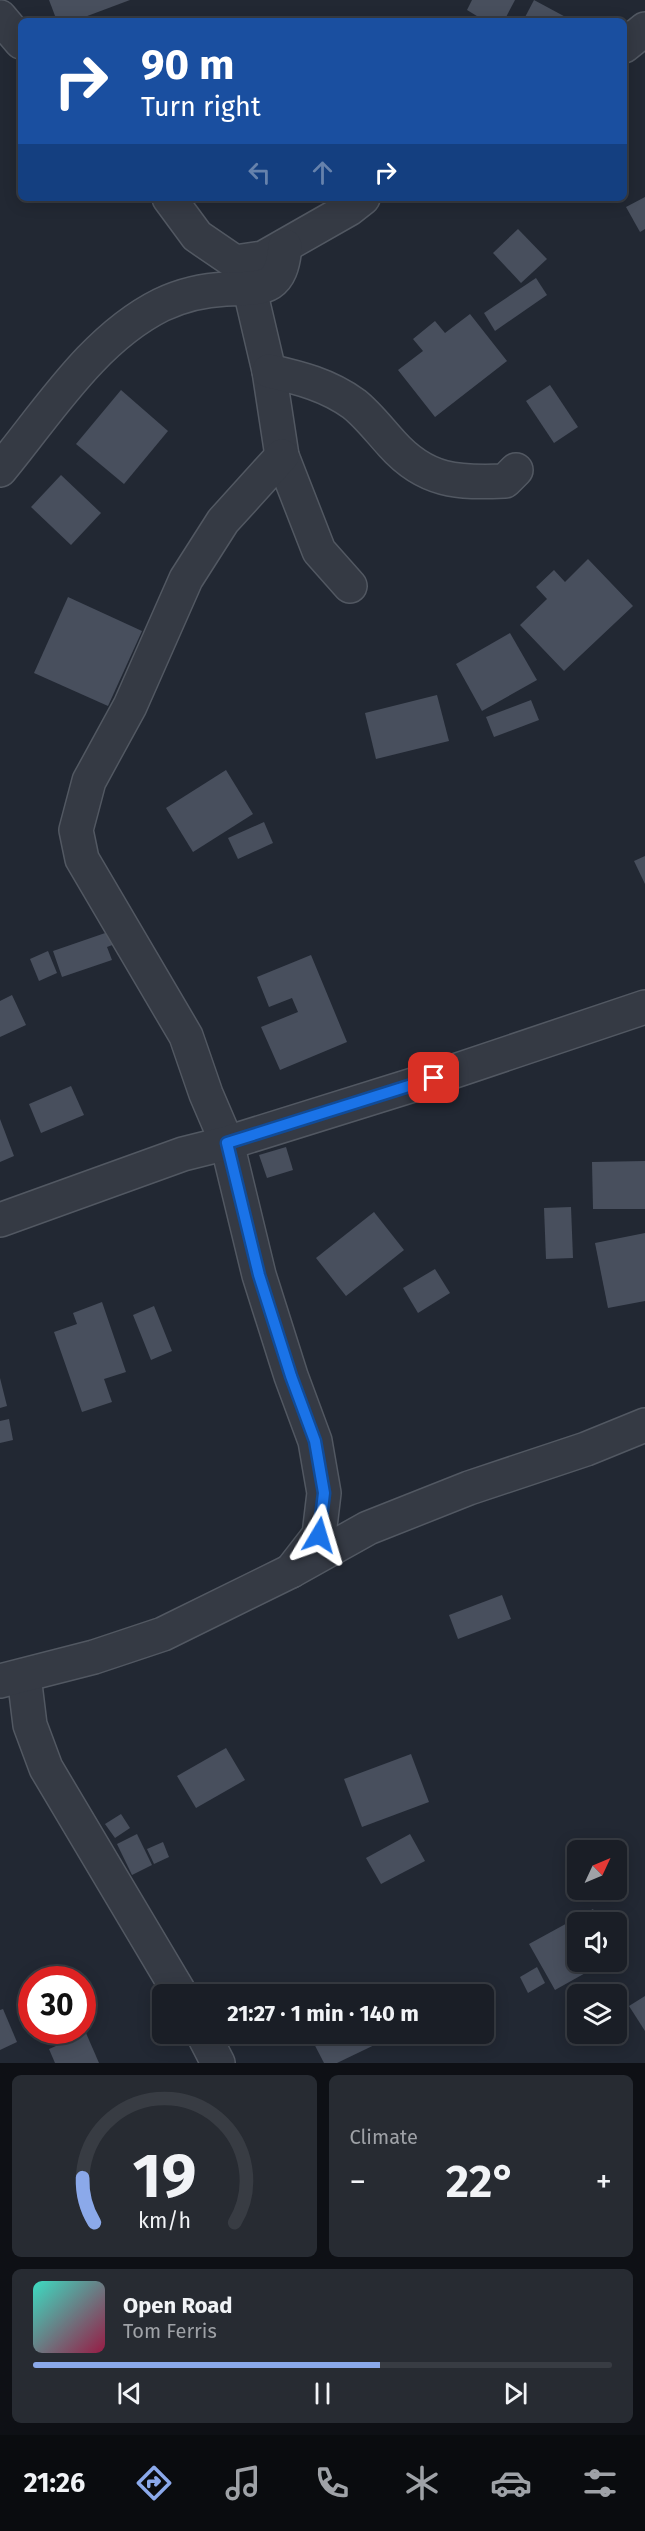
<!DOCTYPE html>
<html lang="en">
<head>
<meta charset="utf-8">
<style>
	body { margin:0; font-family:"Fira Sans",sans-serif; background:#272b32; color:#f1f3f6; height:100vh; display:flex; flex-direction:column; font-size:22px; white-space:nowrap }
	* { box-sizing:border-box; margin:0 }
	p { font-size:20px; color:#9fa2a7 }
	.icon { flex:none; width:33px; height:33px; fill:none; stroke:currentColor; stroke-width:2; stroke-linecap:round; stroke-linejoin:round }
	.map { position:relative; height:2063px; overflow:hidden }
	.panel { display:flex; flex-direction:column; gap:12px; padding:12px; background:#0e1015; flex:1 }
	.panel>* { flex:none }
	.top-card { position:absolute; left:18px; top:18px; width:609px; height:183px; border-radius:9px; box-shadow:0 3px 15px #0003,0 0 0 2px #383c43; background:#1a4fa0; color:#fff; overflow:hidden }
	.needle { width:39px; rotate:46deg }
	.buttons { position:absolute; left:567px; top:1840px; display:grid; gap:12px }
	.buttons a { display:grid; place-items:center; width:60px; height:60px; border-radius:9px; background:#1a1e26; box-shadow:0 3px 15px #0003,0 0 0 2px #383c43; font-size:30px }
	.speed { position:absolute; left:18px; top:1966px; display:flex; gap:12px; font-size:30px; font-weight:700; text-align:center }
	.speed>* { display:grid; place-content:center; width:78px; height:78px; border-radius:50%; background:#1a1e26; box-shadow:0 3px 15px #0003,0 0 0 2px #383c43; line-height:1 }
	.speed .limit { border:9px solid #d22; background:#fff; color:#111 }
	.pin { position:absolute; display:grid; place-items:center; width:51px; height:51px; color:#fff; margin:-26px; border-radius:12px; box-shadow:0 3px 9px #0006 }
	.me { position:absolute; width:66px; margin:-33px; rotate:7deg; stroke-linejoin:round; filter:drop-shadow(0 0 4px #0008) }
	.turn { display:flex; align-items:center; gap:21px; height:126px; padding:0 24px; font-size:27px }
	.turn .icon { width:78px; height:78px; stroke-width:2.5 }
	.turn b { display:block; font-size:42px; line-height:51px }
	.lanes { display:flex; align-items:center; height:57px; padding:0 24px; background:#0003; justify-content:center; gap:30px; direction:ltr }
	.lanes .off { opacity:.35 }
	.big { font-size:45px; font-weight:700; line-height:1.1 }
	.panel .widget { flex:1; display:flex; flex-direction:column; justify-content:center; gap:9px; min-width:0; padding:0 21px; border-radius:9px; background:#272b32 }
	.panel .dial { align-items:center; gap:0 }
	.dial svg { height:156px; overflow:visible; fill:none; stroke:#383c43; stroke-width:7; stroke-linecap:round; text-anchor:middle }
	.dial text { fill:#f1f3f6; stroke:none }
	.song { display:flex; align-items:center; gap:18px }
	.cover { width:72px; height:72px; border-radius:9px; background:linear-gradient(135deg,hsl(170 70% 55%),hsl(340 70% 35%)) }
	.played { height:6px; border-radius:3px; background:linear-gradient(90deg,#8ba9ea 60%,#383c43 60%) }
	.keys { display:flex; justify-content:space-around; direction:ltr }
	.heat { display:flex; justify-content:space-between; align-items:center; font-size:33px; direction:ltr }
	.panel .tiles { flex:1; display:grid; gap:12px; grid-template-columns:1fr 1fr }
	.widget:last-child { grid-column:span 2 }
	.trip { position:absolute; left:152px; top:1984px; width:342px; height:60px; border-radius:9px; background:#1a1e26; box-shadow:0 3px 15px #0003,0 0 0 2px #383c43; font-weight:700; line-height:60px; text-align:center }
	.tab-bar { display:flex; height:96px; justify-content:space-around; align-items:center; background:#0a0c0f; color:#9fa2a7 }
	.tab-bar .icon { width:42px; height:42px }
	.tab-bar .on { color:#8ba9ea }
	.tab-bar b { font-size:27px; color:#f1f3f6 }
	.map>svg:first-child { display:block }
	.building { fill:#484f5d }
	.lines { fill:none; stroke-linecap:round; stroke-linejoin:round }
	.minor-casing { stroke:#525862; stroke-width:36 }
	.minor { stroke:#353a44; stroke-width:33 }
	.route-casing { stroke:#114b97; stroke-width:15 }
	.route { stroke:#1a73e8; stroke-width:10 }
</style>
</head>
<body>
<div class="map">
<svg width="645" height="2063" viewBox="0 0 645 2063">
	<rect width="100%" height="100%" fill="#222833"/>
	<g class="building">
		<path d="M49,0H130L74,21H57Z"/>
		<path d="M472,0H515L504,21H485L467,10Z"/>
		<path d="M534,0L573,21H523Z"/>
		<path d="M645,197V229L640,232L626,207Z"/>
		<path d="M518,229L547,259L521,283L493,253Z"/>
		<path d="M536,278L547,295L495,331L484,313Z"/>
		<path d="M470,314L507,361L435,417L398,370L423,351L413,339L435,321L445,333Z"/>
		<path d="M550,385L578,427L554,443L526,401Z"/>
		<path d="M121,390L168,431L124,484L76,444Z"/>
		<path d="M61,475L101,513L71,545L31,507Z"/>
		<path d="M588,559L633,606L564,671L520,625L547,599L536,587L554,570L565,582Z"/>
		<path d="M68,597L142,631L108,706L34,673Z"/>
		<path d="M510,633L537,680L482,711L456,664Z"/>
		<path d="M437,695L449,741L376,759L365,713Z"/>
		<path d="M531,700L539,720L494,737L486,717Z"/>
		<path d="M226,770L253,814L193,852L166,808Z"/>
		<path d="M264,822L273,843L238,859L228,838Z"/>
		<path d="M645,856V884L634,861Z"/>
		<path d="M111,931L115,944L107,947L112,960L62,977L53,951Z"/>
		<path d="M48,951L57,973L39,981L30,959Z"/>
		<path d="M311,955L347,1042L280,1070L261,1027L298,1012L292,998L269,1007L257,977Z"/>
		<path d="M12,995L26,1025L0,1037V1001Z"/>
		<path d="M71,1086L84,1115L41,1133L29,1104Z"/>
		<path d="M0,1119L14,1156L0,1162Z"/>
		<path d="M286,1147L293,1170L267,1178L259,1155Z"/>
		<path d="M645,1161V1209H593L592,1162Z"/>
		<path d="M571,1207L573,1258L546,1259L544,1208Z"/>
		<path d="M374,1212L404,1250L346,1296L316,1258Z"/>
		<path d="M645,1233V1301L608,1308L595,1243Z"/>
		<path d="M435,1269L450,1293L418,1313L403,1288Z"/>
		<path d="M102,1302L126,1372L104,1379L112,1402L82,1412L54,1332L77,1324L73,1313Z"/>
		<path d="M154,1306L172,1351L151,1360L133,1315Z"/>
		<path d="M0,1378L7,1406L0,1408Z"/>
		<path d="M9,1419L13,1440L0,1443V1421Z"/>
		<path d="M502,1595L511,1619L458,1639L449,1615Z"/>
		<path d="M226,1748L245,1780L196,1808L177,1776Z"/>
		<path d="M411,1754L429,1802L362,1827L344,1779Z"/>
		<path d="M121,1814L130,1828L115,1838L105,1824Z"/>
		<path d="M137,1834L152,1865L132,1875L117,1844Z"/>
		<path d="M410,1834L425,1861L381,1884L366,1858Z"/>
		<path d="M163,1842L169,1857L154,1864L147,1849Z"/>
		<path d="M593,1909L601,1923H578V1962H605L555,1990L529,1944Z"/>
		<path d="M537,1967L545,1983L528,1993L520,1977Z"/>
		<path d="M362,1983L368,1995H337Z"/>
		<path d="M645,1996V2031L629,2006Z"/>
		<path d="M3,2009L17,2042L0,2050V2010Z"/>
		<path d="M86,2033L99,2063H55L49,2049Z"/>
		<path d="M309,2034H387L389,2038L337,2063H324Z"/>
	</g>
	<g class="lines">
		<g class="minor-casing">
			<g id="minor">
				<path d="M0,17L21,42"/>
				<path d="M624,46L645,29"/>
				<path d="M169,198L197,236L235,262L263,258L349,209L363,198"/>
				<path d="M250,290L269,371L282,456L319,551L350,586"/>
				<path d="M269,371C300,378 328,385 354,404C368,415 380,431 392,444C426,482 458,483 505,481L516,470"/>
				<path d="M282,456L223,521L186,579L130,706L89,781L76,830L82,859L186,1036L206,1094L227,1143L259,1275L291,1376L315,1441L324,1493L319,1535L291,1571"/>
				<path d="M0,470C48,412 93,339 161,305C182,295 203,290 226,289C264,288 281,291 285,246"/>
				<path d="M0,1220L183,1154L227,1143L413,1085L645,1007"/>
				<path d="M24,1676L30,1725L46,1768L181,1995"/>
				<path d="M0,1681L94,1657L163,1634L291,1571L368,1528L469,1488L586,1449L645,1425"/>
				<path d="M203,2034L218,2063"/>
			</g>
		</g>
		<use href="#minor" class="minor"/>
	</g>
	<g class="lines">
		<g class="route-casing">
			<path id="route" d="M319,1535L324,1493L315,1441L291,1376L259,1275L227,1143L434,1078"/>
		</g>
		<use href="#route" class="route"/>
	</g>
</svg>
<div class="buttons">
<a><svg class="needle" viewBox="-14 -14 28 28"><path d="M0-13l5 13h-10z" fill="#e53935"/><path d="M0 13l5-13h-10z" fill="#9fa2a7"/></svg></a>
<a><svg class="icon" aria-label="sound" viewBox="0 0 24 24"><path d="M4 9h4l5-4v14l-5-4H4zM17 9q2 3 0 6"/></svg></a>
<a><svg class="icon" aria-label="layers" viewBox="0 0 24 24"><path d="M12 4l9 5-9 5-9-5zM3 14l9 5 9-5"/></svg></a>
</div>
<div class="speed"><div class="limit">30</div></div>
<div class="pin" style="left:434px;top:1078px;background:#d93025"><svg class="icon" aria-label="arrive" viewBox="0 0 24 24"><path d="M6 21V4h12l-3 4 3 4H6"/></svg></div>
<svg class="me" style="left:319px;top:1535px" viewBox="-20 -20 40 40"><path d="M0-17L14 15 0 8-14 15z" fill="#1a73e8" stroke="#fff" stroke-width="4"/></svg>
<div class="trip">21:27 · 1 min · 140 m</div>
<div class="top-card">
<div class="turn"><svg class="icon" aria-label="right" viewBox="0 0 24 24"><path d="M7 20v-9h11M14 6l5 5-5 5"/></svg><div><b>90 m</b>Turn right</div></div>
<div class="lanes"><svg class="icon off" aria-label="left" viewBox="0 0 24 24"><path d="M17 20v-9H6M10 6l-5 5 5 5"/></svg><svg class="icon off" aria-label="ahead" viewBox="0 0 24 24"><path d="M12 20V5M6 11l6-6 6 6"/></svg><svg class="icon" aria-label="right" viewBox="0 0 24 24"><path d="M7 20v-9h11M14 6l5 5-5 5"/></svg></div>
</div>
</div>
<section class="panel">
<div class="tiles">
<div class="widget dial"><svg viewBox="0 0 100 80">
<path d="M14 69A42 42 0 1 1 86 69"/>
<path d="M14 69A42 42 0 0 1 8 46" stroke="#8ba9ea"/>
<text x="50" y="56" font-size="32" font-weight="700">19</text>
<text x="50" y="72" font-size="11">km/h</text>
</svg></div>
<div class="widget"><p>Climate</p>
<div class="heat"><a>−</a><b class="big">22°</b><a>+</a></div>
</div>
<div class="widget">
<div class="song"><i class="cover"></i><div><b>Open Road</b><p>Tom Ferris</p></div></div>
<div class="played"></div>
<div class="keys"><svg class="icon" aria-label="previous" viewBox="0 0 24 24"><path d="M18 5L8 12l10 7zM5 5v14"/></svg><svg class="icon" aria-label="pause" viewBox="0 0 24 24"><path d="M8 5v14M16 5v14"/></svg><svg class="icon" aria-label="next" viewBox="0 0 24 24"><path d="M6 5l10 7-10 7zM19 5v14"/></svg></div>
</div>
</div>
</section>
<nav class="tab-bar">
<b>21:26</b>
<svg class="icon on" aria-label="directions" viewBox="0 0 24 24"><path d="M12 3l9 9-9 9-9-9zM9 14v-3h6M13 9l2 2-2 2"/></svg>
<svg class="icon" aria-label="music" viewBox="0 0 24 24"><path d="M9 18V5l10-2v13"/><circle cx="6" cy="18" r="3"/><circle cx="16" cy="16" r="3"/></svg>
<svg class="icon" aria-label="phone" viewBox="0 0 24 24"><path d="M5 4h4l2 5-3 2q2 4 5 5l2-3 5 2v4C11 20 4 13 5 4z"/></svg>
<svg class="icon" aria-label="climate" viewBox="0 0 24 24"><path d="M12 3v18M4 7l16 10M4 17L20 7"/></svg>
<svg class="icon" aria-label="car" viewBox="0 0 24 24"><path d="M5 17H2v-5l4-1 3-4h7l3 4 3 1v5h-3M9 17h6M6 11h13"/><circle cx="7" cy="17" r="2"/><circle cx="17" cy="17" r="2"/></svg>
<svg class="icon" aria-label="filters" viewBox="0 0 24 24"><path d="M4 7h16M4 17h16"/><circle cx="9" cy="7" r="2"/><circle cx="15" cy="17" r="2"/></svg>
</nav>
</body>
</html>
